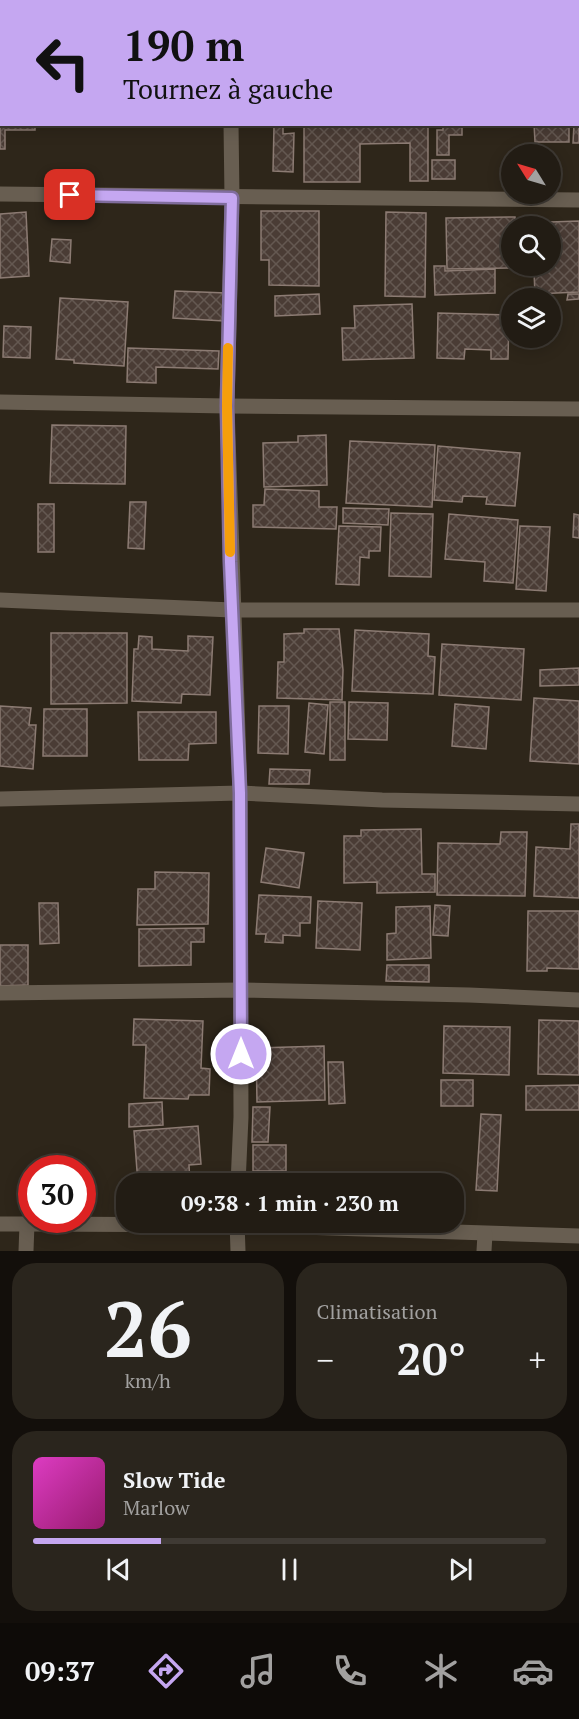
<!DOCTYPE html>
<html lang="fr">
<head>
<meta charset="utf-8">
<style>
	body { margin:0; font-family:"PT Serif",serif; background:#2a251d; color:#f1f3f6; height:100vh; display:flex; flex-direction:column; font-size:22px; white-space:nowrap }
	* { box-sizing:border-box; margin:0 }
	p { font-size:20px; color:#a2a1a0 }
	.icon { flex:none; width:33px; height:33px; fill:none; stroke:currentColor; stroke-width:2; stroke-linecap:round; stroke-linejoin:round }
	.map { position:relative; height:1251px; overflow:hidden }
	.panel { display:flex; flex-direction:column; gap:12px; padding:12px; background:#130f0b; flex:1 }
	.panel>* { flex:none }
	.banner { position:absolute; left:0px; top:0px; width:579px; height:126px; box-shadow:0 3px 15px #0003,0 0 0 2px #3f3a34; background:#c5a7f1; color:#111; overflow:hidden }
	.needle { width:39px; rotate:307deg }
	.buttons { position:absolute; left:501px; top:144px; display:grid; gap:12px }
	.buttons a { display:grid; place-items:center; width:60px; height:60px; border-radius:50%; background:#221c14; box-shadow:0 3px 15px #0003,0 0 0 2px #3f3a34; font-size:30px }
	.speed { position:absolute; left:18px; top:1155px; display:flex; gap:12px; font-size:30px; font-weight:700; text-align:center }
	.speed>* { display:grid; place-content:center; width:78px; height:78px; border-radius:50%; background:#221c14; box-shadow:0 3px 15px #0003,0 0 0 2px #3f3a34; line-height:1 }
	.speed .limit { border:9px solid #d22; background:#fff; color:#111 }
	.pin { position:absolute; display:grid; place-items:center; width:51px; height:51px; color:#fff; margin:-26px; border-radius:12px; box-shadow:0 3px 9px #0006 }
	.me { position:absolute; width:66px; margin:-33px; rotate:0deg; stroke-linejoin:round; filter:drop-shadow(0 0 4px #0008) }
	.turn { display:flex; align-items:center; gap:21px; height:126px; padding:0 24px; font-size:27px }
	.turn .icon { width:78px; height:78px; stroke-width:2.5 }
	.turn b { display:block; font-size:42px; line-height:51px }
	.big { font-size:45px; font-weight:800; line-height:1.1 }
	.panel .tile { flex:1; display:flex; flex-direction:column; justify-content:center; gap:9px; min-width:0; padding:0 21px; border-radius:24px; background:#2a251d }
	.panel .dial { align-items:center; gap:0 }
	.dial b { font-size:78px; line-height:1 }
	.song { display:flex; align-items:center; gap:18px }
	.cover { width:72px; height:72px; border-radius:9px; background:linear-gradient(135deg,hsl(310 70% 55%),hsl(320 70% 35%)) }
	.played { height:6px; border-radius:3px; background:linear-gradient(90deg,#c5a7f1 25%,#3f3a34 25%) }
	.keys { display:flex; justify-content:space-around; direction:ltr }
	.heat { display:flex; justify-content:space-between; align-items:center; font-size:33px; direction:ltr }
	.panel .tiles { flex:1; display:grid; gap:12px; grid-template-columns:1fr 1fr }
	.tile:last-child { grid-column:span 2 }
	.trip { position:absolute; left:116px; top:1173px; width:348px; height:60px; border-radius:24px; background:#221c14; box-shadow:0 3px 15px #0003,0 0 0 2px #3f3a34; font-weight:800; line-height:60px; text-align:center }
	.tab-bar { display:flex; height:96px; justify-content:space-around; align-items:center; background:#0e0b08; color:#a2a1a0 }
	.tab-bar .icon { width:42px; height:42px }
	.tab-bar .current { color:#c5a7f1 }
	.tab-bar b { font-size:27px; color:#f1f3f6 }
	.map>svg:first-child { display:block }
	.building { fill:url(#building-cross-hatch); stroke:#8c7b73; stroke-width:1.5 }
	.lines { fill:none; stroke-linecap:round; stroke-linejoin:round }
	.minor { stroke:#685e51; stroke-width:15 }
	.route-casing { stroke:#806d9d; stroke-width:15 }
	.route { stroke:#c5a7f1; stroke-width:10 }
	.slow { stroke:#f59e0b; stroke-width:10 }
</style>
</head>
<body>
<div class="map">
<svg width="579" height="1251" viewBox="0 0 579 1251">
	<defs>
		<pattern id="building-cross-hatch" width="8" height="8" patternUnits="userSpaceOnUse" patternTransform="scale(1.5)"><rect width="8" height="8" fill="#4a3c35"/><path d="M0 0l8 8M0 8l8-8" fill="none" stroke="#645851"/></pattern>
	</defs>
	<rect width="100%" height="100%" fill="#2e261a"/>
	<g class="building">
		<path d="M0,0H37L2,2V13Z"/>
		<path d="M136,0H199L136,2Z"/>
		<rect x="578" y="4" width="1" height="76"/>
		<path d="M0,88L2,124H35V130H5V149H0Z"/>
		<path d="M578,92L579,143H573L574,124H578Z"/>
		<path d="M304,124H428V181H410V143L360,144V182H304Z"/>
		<path d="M443,124H462V135H449V155H437V130H443Z"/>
		<path d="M534,124H569V142H535Z"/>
		<path d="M274,126L283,127V134L294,133L293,172L273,171Z"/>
		<rect x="432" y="160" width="23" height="19"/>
		<path d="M261,211H319V286L269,285V260H261Z"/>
		<path d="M26,212L29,276L0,278V214Z"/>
		<path d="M386,212L426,213L425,297L385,296Z"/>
		<path d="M515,217V226H512V266H515V268L447,269L446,218Z"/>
		<path d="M579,221V292L535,294L534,272H540V268H524V266H550V226H522V223Z"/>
		<path d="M52,239L71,240L70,263L50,261Z"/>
		<path d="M434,266H445V271L495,269V293L435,295Z"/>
		<path d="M175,291L226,293L224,321L173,318Z"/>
		<path d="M319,294L320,314L275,316V296Z"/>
		<path d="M568,294H579V299L567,300Z"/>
		<path d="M60,298L128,302L124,366L74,363V360L56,359Z"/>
		<path d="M412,304L414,358L343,360L342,328H355L354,306Z"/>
		<path d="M438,313L509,315L508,359H491V350L465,349L464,359L437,358Z"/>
		<path d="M4,326L31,327L30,358L3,357Z"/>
		<path d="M128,348L219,351L218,369L156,367V383L127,382Z"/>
		<path d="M52,425L126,426L125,484L50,483Z"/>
		<path d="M326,435L327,485L264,487L263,443L298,442V436Z"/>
		<path d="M350,441L435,445L432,507L346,503Z"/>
		<path d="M438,446L520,453L515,506L486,504L487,497L463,496L462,502L434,500Z"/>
		<path d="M265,489L319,491V507H337L336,529L253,527V505H264Z"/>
		<path d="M130,502H146L144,549L128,548Z"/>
		<rect x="38" y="504" width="16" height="48"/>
		<path d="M343,508L389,509L388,525L343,523Z"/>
		<path d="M391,513L433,514L431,577L389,576Z"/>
		<path d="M449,514L518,520L513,583L484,581L485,562L445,559Z"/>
		<path d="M574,514L579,515V538L573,537Z"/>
		<path d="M339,526L381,527L380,551H369V558L360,557L359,585L336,584Z"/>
		<path d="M520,526L550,527L546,591L516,589Z"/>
		<path d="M304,629H339L343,670L342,700L277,698L278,662H284V634L304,633Z"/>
		<path d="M355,630L429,634L428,656L435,657L433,694L352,691Z"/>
		<path d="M51,633H127V703L51,704Z"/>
		<path d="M139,636L152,637V649L188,651V636L213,637L210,695L182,694L181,703L132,701L134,649H138Z"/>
		<path d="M442,644L524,649L521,700L439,695Z"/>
		<path d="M579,668V685L540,686V670Z"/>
		<path d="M534,698L579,701V764L530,761Z"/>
		<rect x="330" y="702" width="15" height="58"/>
		<path d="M349,702L388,703L387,740L348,739Z"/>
		<path d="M309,703L328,705L324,754L305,752Z"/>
		<path d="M455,704L489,707L486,749L452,746Z"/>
		<path d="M0,706L31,708L29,725H36L33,769L0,766Z"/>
		<path d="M259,706H289L288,754L258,753Z"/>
		<path d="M44,709H87V756H43Z"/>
		<path d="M138,712H216V743L189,744L188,760H139Z"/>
		<path d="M270,769L310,770L309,784H269Z"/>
		<path d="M571,824H579V898L534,896L536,847L570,849Z"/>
		<path d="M421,829L422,874H435V892L377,893V882L344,883V836H361V830Z"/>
		<path d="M501,832H527L525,896L437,895L438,843L500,844Z"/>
		<path d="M266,848L304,853L299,888L261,882Z"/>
		<path d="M155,872L209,873L208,924L137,925L138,889H155Z"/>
		<path d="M259,895L311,897L310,923H300V936L283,935V943L265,942L266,934H256Z"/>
		<path d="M318,901L362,903L360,950L316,948Z"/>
		<path d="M39,903H58L59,943L40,944Z"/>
		<path d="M435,905L450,906L448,936L433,935Z"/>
		<path d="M430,906L431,958L387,960V934L396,933V907Z"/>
		<path d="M528,911H579V969L547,968V971H527Z"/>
		<path d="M204,928V942H191V965L139,966V929Z"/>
		<path d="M0,945H28V985L0,986Z"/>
		<path d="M387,965H429V982L386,981Z"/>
		<path d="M134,1019L203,1021L201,1068L210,1069L209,1095H189L188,1099L144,1098L146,1045H133Z"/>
		<path d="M539,1020L579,1021V1075L538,1074Z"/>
		<path d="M444,1026L510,1027L509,1075L443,1073Z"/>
		<path d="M324,1046L325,1100L257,1102L256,1048Z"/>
		<path d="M328,1062H343L345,1103L329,1104Z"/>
		<rect x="441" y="1080" width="32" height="26"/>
		<path d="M579,1085V1110H526V1086Z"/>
		<path d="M162,1102L163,1125L129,1127V1104Z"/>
		<path d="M253,1107H270L268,1142H252Z"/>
		<path d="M481,1114L501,1115L497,1191L476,1190Z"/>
		<path d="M198,1126L201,1164L189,1165L190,1184H138L134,1131Z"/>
		<rect x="253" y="1145" width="33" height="26"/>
	</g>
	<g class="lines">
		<g class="minor">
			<path d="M229,0V2"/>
			<path d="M231,124L232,198L227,406L240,793L241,1117L238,1184"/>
			<path d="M0,194L579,200"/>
			<path d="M0,402L227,406L579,409"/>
			<path d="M0,600L232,610H579"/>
			<path d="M0,799L240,793L382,800L579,804"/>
			<path d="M0,993L241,990L469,995L579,1000"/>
			<path d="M237,1222L238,1251"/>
			<path d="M0,1224H27L26,1251"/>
			<path d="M27,1224L237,1225L579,1236"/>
			<path d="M484,1251L485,1234"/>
		</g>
	</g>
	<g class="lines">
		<g class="route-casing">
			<path id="route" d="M70,195L232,198L227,406L230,562L240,793L241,1054"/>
		</g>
		<use href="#route" class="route"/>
		<path class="slow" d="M228,348L227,406L230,552"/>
	</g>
</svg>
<div class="buttons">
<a><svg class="needle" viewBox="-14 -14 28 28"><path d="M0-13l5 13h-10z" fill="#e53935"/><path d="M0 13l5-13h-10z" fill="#a2a1a0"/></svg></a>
<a><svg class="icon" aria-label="search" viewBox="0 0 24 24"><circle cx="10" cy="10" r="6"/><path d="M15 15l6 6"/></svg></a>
<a><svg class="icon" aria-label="layers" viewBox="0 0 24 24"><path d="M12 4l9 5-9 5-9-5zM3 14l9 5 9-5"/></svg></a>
</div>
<div class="speed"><div class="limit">30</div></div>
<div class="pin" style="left:70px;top:195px;background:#d93025"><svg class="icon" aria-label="arrive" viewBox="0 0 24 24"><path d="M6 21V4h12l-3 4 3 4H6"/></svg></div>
<svg class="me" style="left:241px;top:1054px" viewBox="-20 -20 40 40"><circle r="17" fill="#c5a7f1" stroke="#fff" stroke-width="3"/><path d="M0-11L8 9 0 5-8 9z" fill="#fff"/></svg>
<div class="trip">09:38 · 1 min · 230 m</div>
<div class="banner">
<div class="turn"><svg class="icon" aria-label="left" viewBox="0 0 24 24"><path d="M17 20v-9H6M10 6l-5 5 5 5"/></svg><div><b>190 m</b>Tournez à gauche</div></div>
</div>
</div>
<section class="panel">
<div class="tiles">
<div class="tile dial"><b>26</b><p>km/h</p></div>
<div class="tile"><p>Climatisation</p>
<div class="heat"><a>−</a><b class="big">20°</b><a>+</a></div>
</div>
<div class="tile">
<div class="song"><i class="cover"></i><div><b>Slow Tide</b><p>Marlow</p></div></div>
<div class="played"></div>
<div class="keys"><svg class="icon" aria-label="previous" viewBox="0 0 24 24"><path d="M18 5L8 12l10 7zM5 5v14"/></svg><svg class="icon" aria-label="pause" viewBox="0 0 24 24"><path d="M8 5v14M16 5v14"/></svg><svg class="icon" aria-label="next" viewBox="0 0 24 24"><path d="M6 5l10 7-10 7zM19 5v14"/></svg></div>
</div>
</div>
</section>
<nav class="tab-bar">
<b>09:37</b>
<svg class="icon current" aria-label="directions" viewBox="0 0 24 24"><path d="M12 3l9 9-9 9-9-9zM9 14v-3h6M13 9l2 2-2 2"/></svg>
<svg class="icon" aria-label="music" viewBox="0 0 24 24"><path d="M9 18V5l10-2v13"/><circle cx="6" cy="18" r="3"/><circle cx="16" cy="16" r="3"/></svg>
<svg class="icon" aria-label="phone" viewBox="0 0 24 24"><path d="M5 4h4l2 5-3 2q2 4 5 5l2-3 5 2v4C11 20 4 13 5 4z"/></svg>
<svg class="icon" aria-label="climate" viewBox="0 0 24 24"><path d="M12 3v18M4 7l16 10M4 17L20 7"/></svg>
<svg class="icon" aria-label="car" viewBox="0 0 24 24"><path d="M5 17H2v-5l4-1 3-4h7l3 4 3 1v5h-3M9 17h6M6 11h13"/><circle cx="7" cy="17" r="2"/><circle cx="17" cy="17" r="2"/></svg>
</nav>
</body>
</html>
